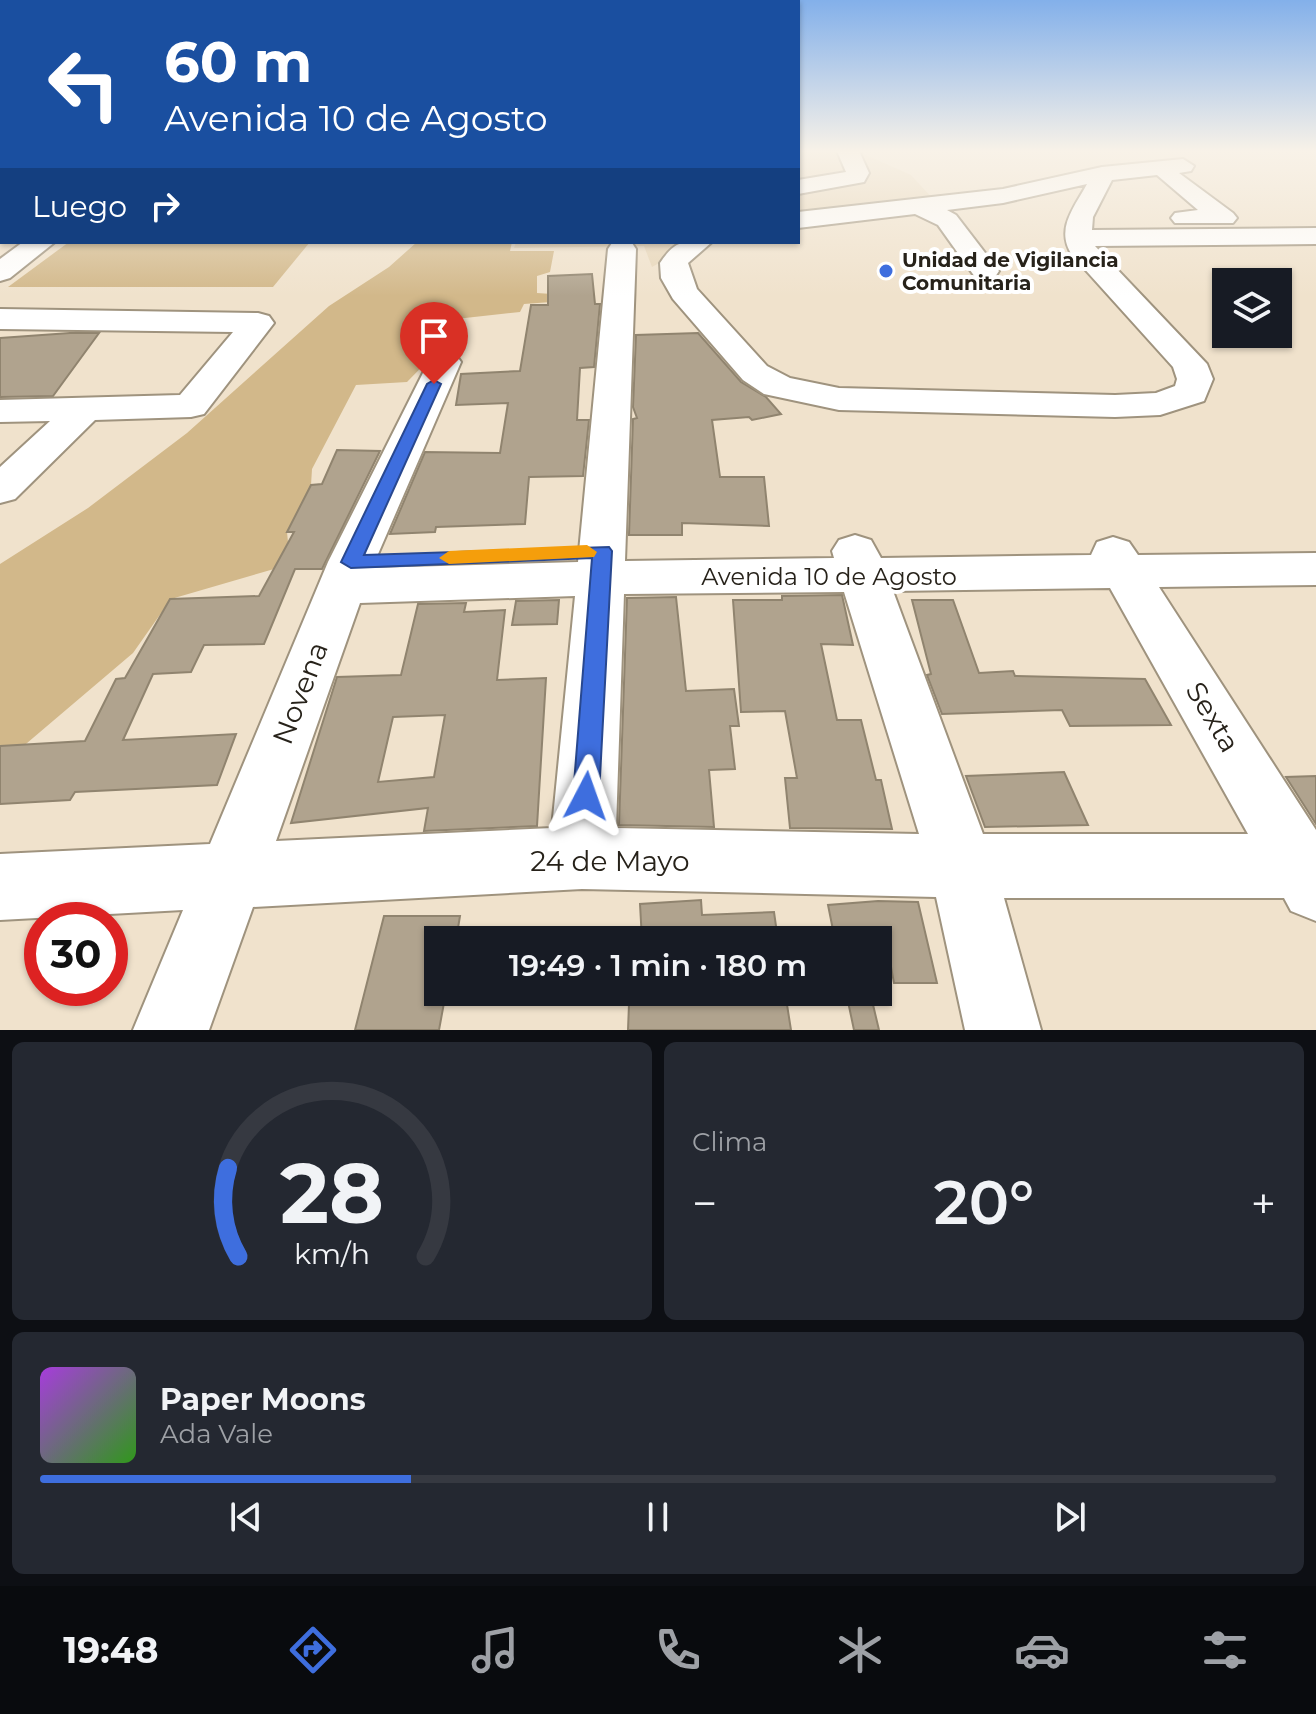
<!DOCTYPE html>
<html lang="es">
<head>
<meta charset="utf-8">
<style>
	body { margin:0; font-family:Montserrat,sans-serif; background:#242831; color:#f1f3f6; height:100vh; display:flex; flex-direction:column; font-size:30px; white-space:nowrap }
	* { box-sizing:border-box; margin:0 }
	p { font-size:26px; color:#9ea1a6 }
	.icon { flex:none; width:44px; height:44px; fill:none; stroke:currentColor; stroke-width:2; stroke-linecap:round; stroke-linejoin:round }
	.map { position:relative; height:1030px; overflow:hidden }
	.sheet { display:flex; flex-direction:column; gap:12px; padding:12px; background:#0d0f14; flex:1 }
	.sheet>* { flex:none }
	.guide { position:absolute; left:0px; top:0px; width:800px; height:244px; box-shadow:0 2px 6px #0004; background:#1a4fa0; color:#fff; overflow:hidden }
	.fabs { position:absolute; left:1212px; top:268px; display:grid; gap:16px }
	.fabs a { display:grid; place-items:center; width:80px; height:80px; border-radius:0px; background:#171b24; box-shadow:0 2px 6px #0004; font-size:40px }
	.speed { position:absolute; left:24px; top:902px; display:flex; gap:16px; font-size:40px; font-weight:700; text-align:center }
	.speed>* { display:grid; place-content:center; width:104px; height:104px; border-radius:50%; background:#171b24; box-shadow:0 2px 6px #0004; line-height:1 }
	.speed .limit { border:12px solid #d22; background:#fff; color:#111 }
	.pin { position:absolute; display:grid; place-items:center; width:68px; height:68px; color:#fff; margin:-82px -34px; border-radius:50% 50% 50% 0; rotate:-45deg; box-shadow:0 0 8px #0007 }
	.pin .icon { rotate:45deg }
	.me { position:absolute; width:88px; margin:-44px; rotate:4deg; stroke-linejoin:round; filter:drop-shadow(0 0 6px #0008) }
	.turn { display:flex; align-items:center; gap:28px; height:168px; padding:0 32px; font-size:36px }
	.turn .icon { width:104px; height:104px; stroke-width:2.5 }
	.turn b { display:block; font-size:56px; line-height:68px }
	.then { display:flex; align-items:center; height:76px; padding:0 32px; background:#0003; gap:16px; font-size:30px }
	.big { font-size:60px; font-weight:600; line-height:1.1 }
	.sheet .tile { flex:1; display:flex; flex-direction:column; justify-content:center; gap:12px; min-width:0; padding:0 28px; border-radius:12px; background:#242831 }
	.sheet .dial { align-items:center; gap:0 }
	.dial svg { height:208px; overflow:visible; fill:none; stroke:#363941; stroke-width:7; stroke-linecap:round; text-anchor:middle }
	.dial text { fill:#f1f3f6; stroke:none }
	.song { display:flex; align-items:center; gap:24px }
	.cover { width:96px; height:96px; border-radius:12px; background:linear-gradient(135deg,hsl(280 70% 55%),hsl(110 70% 35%)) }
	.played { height:8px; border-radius:4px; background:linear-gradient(90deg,#3e6ede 30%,#363941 30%) }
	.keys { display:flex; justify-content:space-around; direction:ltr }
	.heat { display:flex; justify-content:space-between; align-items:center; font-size:44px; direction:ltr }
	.sheet .tiles { flex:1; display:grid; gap:12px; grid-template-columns:1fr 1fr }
	.tile:last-child { grid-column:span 2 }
	.trip { position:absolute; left:424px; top:926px; width:468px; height:80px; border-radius:0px; background:#171b24; box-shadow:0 2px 6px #0004; font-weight:600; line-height:80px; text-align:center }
	.tab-bar { display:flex; height:128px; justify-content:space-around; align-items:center; background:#090b0e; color:#9ea1a6 }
	.tab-bar .icon { width:56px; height:56px }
	.tab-bar .active { color:#3e6ede }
	.tab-bar b { font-size:36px; color:#f1f3f6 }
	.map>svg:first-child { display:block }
	.built { fill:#e7d6b9 }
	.green { fill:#d2b88a }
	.building { fill:#b0a38e; stroke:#90846f; stroke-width:2; fill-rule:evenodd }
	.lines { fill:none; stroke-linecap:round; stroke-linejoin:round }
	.minor-casing { stroke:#9f937e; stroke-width:4 }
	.minor { fill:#fff; fill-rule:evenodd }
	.route { fill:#3e6ede; stroke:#284890; stroke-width:2 }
	.slow { fill:#f59e0b }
	.poi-dot { fill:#3e6ede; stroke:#fff; stroke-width:3 }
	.labels { text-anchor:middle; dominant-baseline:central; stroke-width:8; stroke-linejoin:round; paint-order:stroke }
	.far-poi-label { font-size:20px; font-weight:bold; fill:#27221a; stroke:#fff; text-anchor:start }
	.street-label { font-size:24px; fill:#27221a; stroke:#fff }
	.near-street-label { font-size:28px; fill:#27221a; stroke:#fff }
</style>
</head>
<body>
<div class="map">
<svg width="1316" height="1030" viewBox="0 0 1316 1030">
	<rect width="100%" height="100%" fill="#f0e2cc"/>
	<g class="built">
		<path d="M798,151H857L911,175L934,200L798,211Z"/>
		<path d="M516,242H696L652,267L644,246L514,248Z"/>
	</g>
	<g class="green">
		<path d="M69,242H310L273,287H8Z"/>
		<path d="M417,242H512L510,251H554L550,272L537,276V293L552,294L551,302L524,304L520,312L456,319L458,330L407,382L356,385L312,469L311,485L287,532L288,542L274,569L171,599L133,653L0,766V564L88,508L187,433L329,306L389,267Z"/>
	</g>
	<g class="building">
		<path d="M592,274L595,304H600L594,367L580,368L577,420H589L583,476L529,477L525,524L436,527L435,532L390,534L425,452L500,453L508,403L456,405L461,374L520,371L531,305H548V276Z"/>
		<path d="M70,333H99L53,396L0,397V338Z"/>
		<path d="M698,333L741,382L766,397L781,414L752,420L749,417L712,420L720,477H764L769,526L682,523V535H629L633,419L637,418L633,407L636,335Z"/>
		<path d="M337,450L380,451L322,569H295L264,644L204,645L191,672L153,674L123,740L236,734L217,785L75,792L70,800L0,804V746L85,741L116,679L125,678L170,599L259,596L294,532H287L311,485L322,484Z"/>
		<path d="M842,595L853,645L821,644L837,720H861L876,780H881L892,829L790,828L785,778H797L785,711L741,712L733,600H782V596Z"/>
		<path d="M676,597L686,691L734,689L739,726H730L735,769L709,770L714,827L619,825L627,598Z"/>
		<path d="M559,600L557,624L512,625L516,601Z"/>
		<path d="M912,600H953L979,673L1013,671L1015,676L1145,679L1171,725L1070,726L1062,710L942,714L927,675L931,674Z"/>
		<path d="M466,603L464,612L505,610L497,680L546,678L537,826L424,831L428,808L291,823L337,677L401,675L418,604ZM445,715L434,777L378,782L393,717Z"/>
		<path d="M1064,772L1088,825L985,827L966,776Z"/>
		<path d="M1316,776V824L1286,777Z"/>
		<path d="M701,900L702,915L774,912L778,940H642L640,904Z"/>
		<path d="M878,901L918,902L937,983H894L886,940H835L828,905Z"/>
		<path d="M384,916H460L456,940H438V992H446L439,1030H355Z"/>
		<path d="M725,992H785L791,1030H628L629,1004L726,1003Z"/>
		<path d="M846,992H870L879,1030H854Z"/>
	</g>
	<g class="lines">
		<g class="minor-casing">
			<g id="minor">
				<path d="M837,151H859L869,173L864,182L798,194V180L846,172Z"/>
				<path d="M1183,159L1194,166L1191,171L1179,173L1233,213L1237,218L1233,223H1175L1171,218L1175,213L1198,210L1157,175L1112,180L1093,217L1092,230L1316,228V244L1095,246L1207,364L1213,379L1204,401L1160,415L1115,417L839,410L764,394L743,380L673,299L661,278L660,263C677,238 683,242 712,242L688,263L697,289L767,366L790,378L839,388L1115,395L1156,393L1175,386L1177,379L1173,367L1072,255C1055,229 1074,208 1087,184L1003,203L947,210L956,215L999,271L995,277L985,280L975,277L938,225L915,214L798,228V212L1003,189L1102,167Z"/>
				<rect x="0" y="185" width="2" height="14"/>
				<path d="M23,242H55L10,278L0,281V259Z"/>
				<path d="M612,243H632L636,249L625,561L834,558L832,551L839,540L855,535L871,540L881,558L1091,555L1097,542L1113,537L1129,542L1138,555L1316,553V585L1159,587L1316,830V921L1291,911L1284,898H1004L1041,1030H965L936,897L582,889L253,907L209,1030H133L183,910L0,920V854L210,844L328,562L432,355L444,352L456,355L461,362L372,568L578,562L608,249ZM1110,588L1248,834H983L893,591ZM844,592L919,834L616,828L624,594ZM575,596L552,828L276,841L360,603Z"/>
				<path d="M0,309L258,313L269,316L274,323L204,414L191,417L95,420L15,499L0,503V467L50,421L0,422V400L180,395L233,332L0,329Z"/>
			</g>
		</g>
		<use href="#minor" class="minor"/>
	</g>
	<linearGradient id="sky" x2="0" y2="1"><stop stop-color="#83b0ea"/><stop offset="0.51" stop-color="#f8f2e8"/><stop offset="1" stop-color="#f8f2e8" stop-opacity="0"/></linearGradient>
	<rect width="1316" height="296" fill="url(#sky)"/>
	<path class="route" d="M434,380L441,384L364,555L609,547L612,551L599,796L595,804L586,807L577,804L573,796L592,558L351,568L341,562L427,384Z"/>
	<path class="slow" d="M587,545L597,552L594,557L449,564L439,558L449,551Z"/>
	<circle class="poi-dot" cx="886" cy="271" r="8"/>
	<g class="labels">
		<g class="far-poi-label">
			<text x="902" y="260">Unidad de Vigilancia<tspan x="902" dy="23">Comunitaria</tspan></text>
		</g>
		<g class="street-label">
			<text x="829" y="576">Avenida 10 de Agosto</text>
		</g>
		<g class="near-street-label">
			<text transform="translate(300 693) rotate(-69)">Novena</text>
			<text transform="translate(1213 717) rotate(59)">Sexta</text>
			<text x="610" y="861">24 de Mayo</text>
		</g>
	</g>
</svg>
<div class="fabs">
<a><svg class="icon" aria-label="layers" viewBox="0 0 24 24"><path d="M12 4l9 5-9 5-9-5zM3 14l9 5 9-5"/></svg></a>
</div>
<div class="speed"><div class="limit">30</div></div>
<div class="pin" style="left:434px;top:384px;background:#d93025"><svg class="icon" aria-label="arrive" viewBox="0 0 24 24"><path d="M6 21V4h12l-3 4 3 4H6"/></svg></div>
<svg class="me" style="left:586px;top:796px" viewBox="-20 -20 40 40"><path d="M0-17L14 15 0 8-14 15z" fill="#3e6ede" stroke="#fff" stroke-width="4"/></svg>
<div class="trip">19:49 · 1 min · 180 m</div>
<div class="guide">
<div class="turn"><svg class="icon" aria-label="left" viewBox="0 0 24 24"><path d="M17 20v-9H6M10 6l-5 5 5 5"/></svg><div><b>60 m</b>Avenida 10 de Agosto</div></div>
<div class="then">Luego<svg class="icon" aria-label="right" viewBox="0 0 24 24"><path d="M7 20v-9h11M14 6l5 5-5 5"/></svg></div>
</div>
</div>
<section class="sheet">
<div class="tiles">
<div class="tile dial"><svg viewBox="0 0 100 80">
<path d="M14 69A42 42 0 1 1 86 69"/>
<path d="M14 69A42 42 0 0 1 10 35" stroke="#3e6ede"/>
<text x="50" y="56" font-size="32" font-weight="700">28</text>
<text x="50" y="72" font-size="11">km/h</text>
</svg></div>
<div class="tile"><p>Clima</p>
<div class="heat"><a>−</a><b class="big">20°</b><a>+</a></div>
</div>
<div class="tile">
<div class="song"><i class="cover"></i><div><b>Paper Moons</b><p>Ada Vale</p></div></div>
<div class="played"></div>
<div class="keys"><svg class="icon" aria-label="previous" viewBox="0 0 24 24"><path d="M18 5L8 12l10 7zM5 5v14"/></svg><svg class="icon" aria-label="pause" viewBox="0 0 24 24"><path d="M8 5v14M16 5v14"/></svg><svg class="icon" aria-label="next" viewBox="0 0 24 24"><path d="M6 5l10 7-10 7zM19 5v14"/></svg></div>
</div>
</div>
</section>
<nav class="tab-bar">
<b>19:48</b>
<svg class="icon active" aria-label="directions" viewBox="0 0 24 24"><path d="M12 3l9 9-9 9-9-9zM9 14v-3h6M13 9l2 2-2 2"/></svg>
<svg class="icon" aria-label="music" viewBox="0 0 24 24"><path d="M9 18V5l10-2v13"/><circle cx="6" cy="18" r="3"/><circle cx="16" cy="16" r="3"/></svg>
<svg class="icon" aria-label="phone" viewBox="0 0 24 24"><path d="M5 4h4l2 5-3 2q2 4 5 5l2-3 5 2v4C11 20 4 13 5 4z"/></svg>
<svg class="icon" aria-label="climate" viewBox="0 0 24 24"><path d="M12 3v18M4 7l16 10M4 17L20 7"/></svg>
<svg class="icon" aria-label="car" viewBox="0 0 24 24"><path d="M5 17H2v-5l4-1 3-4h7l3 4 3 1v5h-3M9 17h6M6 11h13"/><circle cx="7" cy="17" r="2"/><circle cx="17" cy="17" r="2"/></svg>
<svg class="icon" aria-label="filters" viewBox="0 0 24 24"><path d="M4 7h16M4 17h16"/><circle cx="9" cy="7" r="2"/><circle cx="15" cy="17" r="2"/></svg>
</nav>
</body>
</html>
